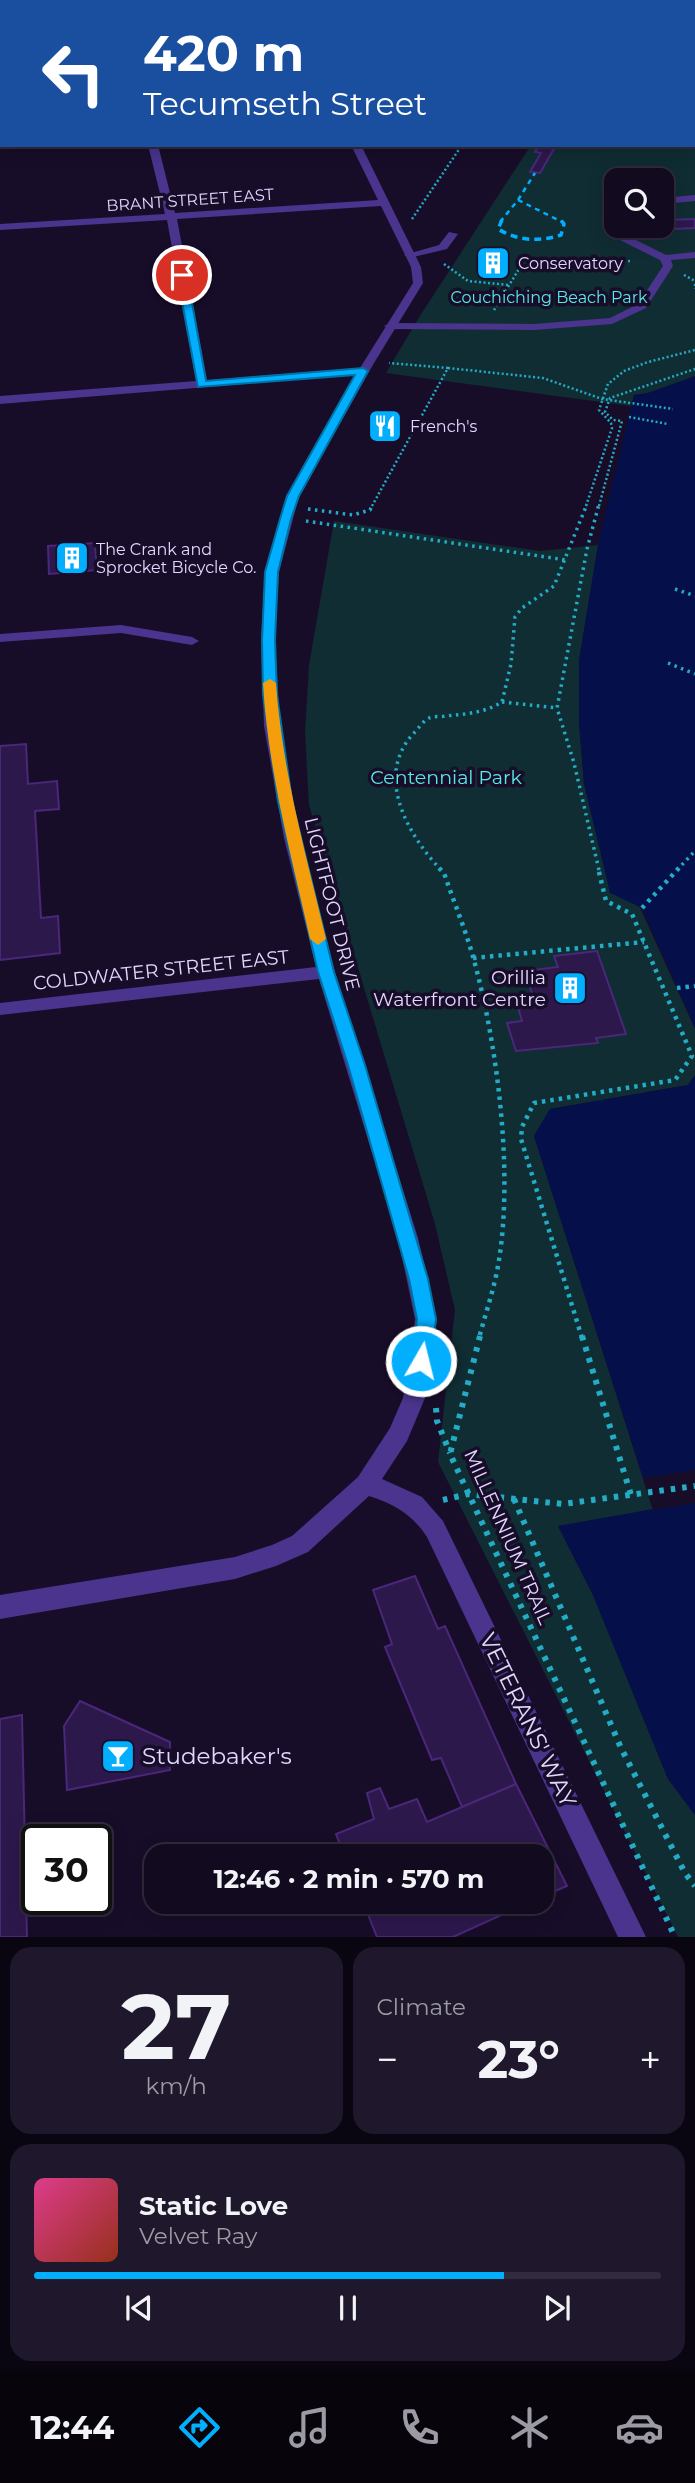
<!DOCTYPE html>
<html lang="en">
<head>
<meta charset="utf-8">
<style>
	body { margin:0; font-family:Montserrat,sans-serif; background:#1f182c; color:#f1f3f6; height:100vh; display:flex; flex-direction:column; font-size:26px; white-space:nowrap }
	* { box-sizing:border-box; margin:0 }
	p { font-size:23px; color:#9c9aa4 }
	.icon { flex:none; width:38px; height:38px; fill:none; stroke:currentColor; stroke-width:2; stroke-linecap:round; stroke-linejoin:round }
	.map { position:relative; height:1937px; overflow:hidden }
	.sheet { display:flex; flex-direction:column; gap:10px; padding:10px; background:#0a0611; flex:1 }
	.sheet>* { flex:none }
	.banner { position:absolute; left:0px; top:0px; width:696px; height:147px; box-shadow:0 4px 18px #0003,0 0 0 2px #312b3d; background:#1a4fa0; color:#fff; overflow:hidden }
	.controls { position:absolute; left:604px; top:168px; display:grid; gap:14px }
	.controls a { display:grid; place-items:center; width:70px; height:70px; border-radius:14px; background:#120a1f; box-shadow:0 4px 18px #0003,0 0 0 2px #312b3d; font-size:35px }
	.speed { position:absolute; left:21px; top:1824px; display:flex; gap:14px; font-size:35px; font-weight:700; text-align:center }
	.speed>* { display:grid; place-content:center; width:91px; height:91px; border-radius:50%; background:#120a1f; box-shadow:0 4px 18px #0003,0 0 0 2px #312b3d; line-height:1 }
	.speed .limit { border:4px solid #111; border-radius:10px; background:#fff; color:#111 }
	.pin { position:absolute; display:grid; place-items:center; width:60px; height:60px; color:#fff; margin:-30px; border:4px solid #fff; border-radius:50%; box-shadow:0 2px 7px #0007 }
	.me { position:absolute; width:77px; margin:-38px; rotate:8deg; stroke-linejoin:round; filter:drop-shadow(0 0 5px #0008) }
	.turn { display:flex; align-items:center; gap:24px; height:147px; padding:0 28px; font-size:32px }
	.turn .icon { width:91px; height:91px; stroke-width:2.5 }
	.turn b { display:block; font-size:49px; line-height:60px }
	.big { font-size:52px; font-weight:700; line-height:1.1 }
	.sheet .card { flex:1; display:flex; flex-direction:column; justify-content:center; gap:10px; min-width:0; padding:0 24px; border-radius:21px; background:#1f182c }
	.sheet .dial { align-items:center; gap:0 }
	.dial b { font-size:91px; line-height:1 }
	.song { display:flex; align-items:center; gap:21px }
	.cover { width:84px; height:84px; border-radius:10px; background:linear-gradient(135deg,hsl(330 70% 55%),hsl(10 70% 35%)) }
	.played { height:7px; border-radius:4px; background:linear-gradient(90deg,#02afff 75%,#312b3d 75%) }
	.keys { display:flex; justify-content:space-around; direction:ltr }
	.heat { display:flex; justify-content:space-between; align-items:center; font-size:38px; direction:ltr }
	.sheet .tiles { flex:1; display:grid; gap:10px; grid-template-columns:1fr 1fr }
	.card:last-child { grid-column:span 2 }
	.trip { position:absolute; left:144px; top:1844px; width:410px; height:70px; border-radius:21px; background:#120a1f; box-shadow:0 4px 18px #0003,0 0 0 2px #312b3d; font-weight:700; line-height:70px; text-align:center }
	.tab-bar { display:flex; height:112px; justify-content:space-around; align-items:center; background:#07040c; color:#9c9aa4 }
	.tab-bar .icon { width:49px; height:49px }
	.tab-bar .on { color:#02afff }
	.tab-bar b { font-size:32px; color:#f1f3f6 }
	.map>svg:first-child { display:block }
	.green { fill:#102d34; fill-rule:evenodd }
	.water { fill:#05104a }
	.pier { fill:#180d29 }
	.building { fill:#2d184c; stroke:#4a277a; stroke-width:2 }
	.lines { fill:none; stroke-linecap:round; stroke-linejoin:round }
	.path-far3 { stroke:#23acc5; stroke-width:2.5; stroke-dasharray:2 2.5; stroke-linecap:butt }
	.path-far2 { stroke:#23acc5; stroke-width:3.5; stroke-dasharray:2.5 4.5; stroke-linecap:butt }
	.path-far1 { stroke:#23acc5; stroke-width:4.5; stroke-dasharray:3.5 5; stroke-linecap:butt }
	.path { stroke:#23acc5; stroke-width:6; stroke-dasharray:4.5 7; stroke-linecap:butt }
	.lane { fill:#4a348d; fill-rule:evenodd }
	.street { fill:#4a348d; fill-rule:evenodd }
	.rail-far1 { stroke:#02afff; stroke-width:2.5; stroke-dasharray:5 4.5; stroke-linecap:butt }
	.rail { stroke:#02afff; stroke-width:3.5; stroke-dasharray:7 5; stroke-linecap:butt }
	.route { fill:#02afff; stroke:#0172a6; stroke-width:2 }
	.slow { fill:#f59e0b }
	.labels { text-anchor:middle; dominant-baseline:central; stroke-width:7; stroke-linejoin:round; paint-order:stroke }
	.far-street-label { font-size:16px; fill:#e3d6ff; stroke:#180d29 }
	.far-poi-label { font-size:16px; fill:#e3d6ff; stroke:#180d29; text-anchor:start }
	.far-park-label { font-size:16px; fill:#55ebe6; stroke:#180d29 }
	.park-label { font-size:19px; fill:#55ebe6; stroke:#180d29 }
	.street-label { font-size:19px; fill:#e3d6ff; stroke:#180d29 }
	.poi-label { font-size:19px; fill:#e3d6ff; stroke:#180d29; text-anchor:end }
	.near-street-label { font-size:23px; fill:#e3d6ff; stroke:#180d29 }
	.near-poi-label { font-size:23px; fill:#e3d6ff; stroke:#180d29; text-anchor:start }
</style>
</head>
<body>
<div class="map">
<svg width="695" height="1937" viewBox="0 0 695 1937">
	<rect width="100%" height="100%" fill="#180d29"/>
	<g class="green">
		<path d="M695,69V377L648,393L634,395L631,406L386,373L418,319L531,145H695ZM616,180H662V226H616Z"/>
		<path d="M334,521L540,551L598,545L579,661V722L584,784L695,1029V1075L688,1085L550,1109L534,1136L653,1510L558,1526L593,1595L668,1779L695,1815V1937H678L438,1462L455,1310L435,1224L309,805L305,733L309,665Z"/>
	</g>
	<g class="water">
		<path d="M695,376V1028L642,908L610,893L584,784L579,722V661L598,545L634,395L648,393Z"/>
		<path d="M695,1075V1815L668,1779L593,1595L558,1526L653,1509L534,1136L550,1109L688,1085Z"/>
	</g>
	<path class="pier" d="M695,1470V1503L653,1510L643,1478Z"/>
	<g class="building">
		<path d="M539,145L555,147L540,173L530,172L541,153L535,152Z"/>
		<path d="M695,219V228L673,229L667,220Z"/>
		<path d="M493,249L507,251L494,277L479,275Z"/>
		<path d="M95,543L97,570L49,574L48,546Z"/>
		<path d="M26,744L28,784L57,781L59,809L35,811L41,918L58,916L60,953L0,960V746Z"/>
		<path d="M597,951L626,1034L596,1038L598,1043L516,1051L507,1023L522,1021L518,1007L536,1006L525,971L558,967L554,956Z"/>
		<path d="M415,1576L438,1629L445,1626L516,1784L462,1807L441,1758L432,1760L385,1647L392,1644L373,1590Z"/>
		<path d="M80,1701L170,1742V1770L67,1790L64,1726Z"/>
		<path d="M22,1715L27,1937H0V1719Z"/>
		<path d="M516,1784L567,1886L541,1897V1857H345L336,1834L374,1819L367,1793L380,1788L389,1809L417,1799L427,1822Z"/>
		<path d="M363,1902H530L453,1937H377Z"/>
	</g>
	<g class="lines">
		<g class="path-far3">
			<path d="M412,219L462,145"/>
			<path d="M444,264L468,281L509,285"/>
			<path d="M684,275L695,281"/>
			<path d="M695,284V289"/>
			<path d="M494,310L519,269L630,261"/>
			<path d="M448,368L543,378L602,399L673,409"/>
			<path d="M629,417L668,424"/>
			<path d="M372,506L448,368L389,363"/>
			<path d="M586,506L612,428L611,423L599,410L608,384L624,371L648,362L695,350"/>
			<path d="M599,506L622,421L613,420L605,412L610,398L695,369"/>
		</g>
		<g class="path-far2">
			<path d="M308,509L353,515L370,510L373,504"/>
			<path d="M306,521L566,560"/>
			<path d="M675,589L695,596"/>
			<path d="M668,663L695,674"/>
			<path d="M502,702L557,708"/>
			<path d="M441,870C407,834 374,775 414,733C418,729 424,720 429,718C433,716 441,717 445,716C466,714 484,713 502,702L511,664L515,617L522,608L554,586L587,504"/>
			<path d="M599,870L574,763L557,708L587,549L599,504"/>
			<path d="M677,870L695,851"/>
		</g>
		<g class="path-far1">
			<path d="M439,868L444,873C454,903 467,933 475,964C498,1050 513,1172 499,1260C495,1286 486,1312 479,1338"/>
			<path d="M642,908L679,868"/>
			<path d="M473,958L644,942"/>
			<path d="M677,988L695,986"/>
			<path d="M582,1338L521,1139L522,1127L534,1103L675,1080L692,1056L632,914L606,901L598,868"/>
		</g>
		<g class="path">
			<path d="M480,1336L450,1454L675,1937"/>
			<path d="M582,1336L631,1495"/>
			<path d="M436,1408L437,1421L450,1453"/>
			<path d="M514,1499L621,1748L685,1873L695,1886"/>
			<path d="M443,1500L468,1494L563,1504L695,1486"/>
		</g>
		<g class="lane">
			<path d="M695,195V201L662,204V198Z"/>
			<path d="M616,213L615,228L618,231L666,255L695,252V258L671,260L673,266L646,308L612,324L534,330L390,329L384,326L390,323L534,324L610,318L638,304L663,266L660,260L610,235L605,228L612,214Z"/>
			<path d="M449,232L458,234L447,249L409,258L404,255L439,245Z"/>
		</g>
		<g class="street">
			<rect x="110" y="0" width="8" height="2"/>
			<path d="M283,0H291L292,2H284Z"/>
			<path d="M446,0H454L444,2Z"/>
			<rect x="0" y="95" width="2" height="6"/>
			<path d="M148,145H158L175,213L378,200L351,145H361L421,267L423,283L374,363L299,496L279,572L275,640L280,726L300,838L335,972L418,1238L437,1319L425,1398L407,1441L382,1479L422,1497L443,1521L646,1937H618L427,1537C412,1514 394,1504 369,1496L308,1552L276,1566L235,1579L0,1619V1595L235,1557L272,1545L292,1536L358,1477L390,1428L403,1398L415,1319L398,1238L319,979L0,1015V1003L316,967L284,838L264,726L261,640L265,572L287,496L355,375L0,404V396L196,381L167,220L0,230V224L165,214ZM381,206L411,267L413,283L360,368L207,380L177,219Z"/>
			<path d="M121,625L192,637L199,641L192,645L121,633L0,642V634Z"/>
		</g>
		<g class="rail-far1">
			<path d="M518,200L562,222"/>
			<path d="M518,200L535,173"/>
			<path d="M500,222L518,200"/>
		</g>
		<path class="rail" d="M502,220L498,229C518,241 539,242 561,235L564,224L561,220"/>
	</g>
	<path class="route" d="M182,272L187,275L206,381L363,368L368,371L299,496L291,519L278,572L275,640L277,695L292,801L334,972L365,1065L428,1279L436,1319L431,1361L428,1367L421,1369L414,1367L411,1361L417,1319L409,1279L348,1065L318,972L278,801L263,695L262,640L265,572L280,519L287,496L355,375L198,387L177,275Z"/>
	<path class="slow" d="M270,679L276,683C282,771 306,854 326,939L318,945L310,939C291,854 268,771 263,683Z"/>
	<defs>
		<g id="building-square" transform="scale(1.75)"><rect x="-9" y="-9" width="18" height="18" rx="4" fill="#02afff" stroke="#180d29"/><path d="M-4-6H4V6H1V3H-1V6H-4ZM-2.5-4.3h1.7v1.8h-1.7ZM.8-4.3h1.7v1.8H.8ZM-2.5-1h1.7V.8h-1.7ZM.8-1h1.7V.8H.8Z" fill="#fff"/></g>
		<g id="restaurant-square" transform="scale(1.75)"><rect x="-9" y="-9" width="18" height="18" rx="4" fill="#02afff" stroke="#180d29"/><path d="M-5-6h1v4h1v-4h1v4h1v-4h1v5L-1.5 .5V6h-2V.5L-5-1ZM5-6V6H3V1.5H1.5Q1.5-4 5-6Z" fill="#fff"/></g>
		<g id="bar-square" transform="scale(1.75)"><rect x="-9" y="-9" width="18" height="18" rx="4" fill="#02afff" stroke="#180d29"/><path d="M-6-5H6L.8 .8V4.5H3.5V6h-7V4.5H-.8V.8Z" fill="#fff"/></g>
	</defs>
	<g fill-rule="evenodd">
		<use href="#building-square" x="493" y="263"/>
		<use href="#restaurant-square" x="385" y="426"/>
		<use href="#building-square" x="72" y="558"/>
		<use href="#building-square" x="570" y="988"/>
		<use href="#bar-square" x="118" y="1756"/>
	</g>
	<g class="labels">
		<g class="far-street-label">
			<text transform="translate(190 200) rotate(-4)">BRANT STREET EAST</text>
		</g>
		<g class="far-poi-label">
			<text x="518" y="263">Conservatory</text>
			<text x="410" y="426">French's</text>
			<text x="96" y="549">The Crank and<tspan x="96" dy="18">Sprocket Bicycle Co.</tspan></text>
		</g>
		<g class="far-park-label">
			<text x="549" y="297">Couchiching Beach Park</text>
		</g>
		<g class="park-label">
			<text x="446" y="777">Centennial Park</text>
		</g>
		<g class="street-label">
			<text transform="translate(332 904) rotate(76)">LIGHTFOOT DRIVE</text>
			<text transform="translate(161 970) rotate(-6)">COLDWATER STREET EAST</text>
			<text transform="translate(508 1537) rotate(66)">MILLENNIUM TRAIL</text>
		</g>
		<g class="poi-label">
			<text x="546" y="977">Orillia<tspan x="546" dy="22">Waterfront Centre</tspan></text>
		</g>
		<g class="near-street-label">
			<text transform="translate(528 1720) rotate(64)">VETERANS' WAY</text>
		</g>
		<g class="near-poi-label">
			<text x="142" y="1756">Studebaker's</text>
		</g>
	</g>
</svg>
<div class="controls">
<a><svg class="icon" aria-label="search" viewBox="0 0 24 24"><circle cx="10" cy="10" r="6"/><path d="M15 15l6 6"/></svg></a>
</div>
<div class="speed"><div class="limit">30</div></div>
<div class="pin" style="left:182px;top:275px;background:#d93025"><svg class="icon" aria-label="arrive" viewBox="0 0 24 24"><path d="M6 21V4h12l-3 4 3 4H6"/></svg></div>
<svg class="me" style="left:421px;top:1361px" viewBox="-20 -20 40 40"><circle r="17" fill="#02afff" stroke="#fff" stroke-width="3"/><path d="M0-11L8 9 0 5-8 9z" fill="#fff"/></svg>
<div class="trip">12:46 · 2 min · 570 m</div>
<div class="banner">
<div class="turn"><svg class="icon" aria-label="left" viewBox="0 0 24 24"><path d="M17 20v-9H6M10 6l-5 5 5 5"/></svg><div><b>420 m</b>Tecumseth Street</div></div>
</div>
</div>
<section class="sheet">
<div class="tiles">
<div class="card dial"><b>27</b><p>km/h</p></div>
<div class="card"><p>Climate</p>
<div class="heat"><a>−</a><b class="big">23°</b><a>+</a></div>
</div>
<div class="card">
<div class="song"><i class="cover"></i><div><b>Static Love</b><p>Velvet Ray</p></div></div>
<div class="played"></div>
<div class="keys"><svg class="icon" aria-label="previous" viewBox="0 0 24 24"><path d="M18 5L8 12l10 7zM5 5v14"/></svg><svg class="icon" aria-label="pause" viewBox="0 0 24 24"><path d="M8 5v14M16 5v14"/></svg><svg class="icon" aria-label="next" viewBox="0 0 24 24"><path d="M6 5l10 7-10 7zM19 5v14"/></svg></div>
</div>
</div>
</section>
<nav class="tab-bar">
<b>12:44</b>
<svg class="icon on" aria-label="directions" viewBox="0 0 24 24"><path d="M12 3l9 9-9 9-9-9zM9 14v-3h6M13 9l2 2-2 2"/></svg>
<svg class="icon" aria-label="music" viewBox="0 0 24 24"><path d="M9 18V5l10-2v13"/><circle cx="6" cy="18" r="3"/><circle cx="16" cy="16" r="3"/></svg>
<svg class="icon" aria-label="phone" viewBox="0 0 24 24"><path d="M5 4h4l2 5-3 2q2 4 5 5l2-3 5 2v4C11 20 4 13 5 4z"/></svg>
<svg class="icon" aria-label="climate" viewBox="0 0 24 24"><path d="M12 3v18M4 7l16 10M4 17L20 7"/></svg>
<svg class="icon" aria-label="car" viewBox="0 0 24 24"><path d="M5 17H2v-5l4-1 3-4h7l3 4 3 1v5h-3M9 17h6M6 11h13"/><circle cx="7" cy="17" r="2"/><circle cx="17" cy="17" r="2"/></svg>
</nav>
</body>
</html>
